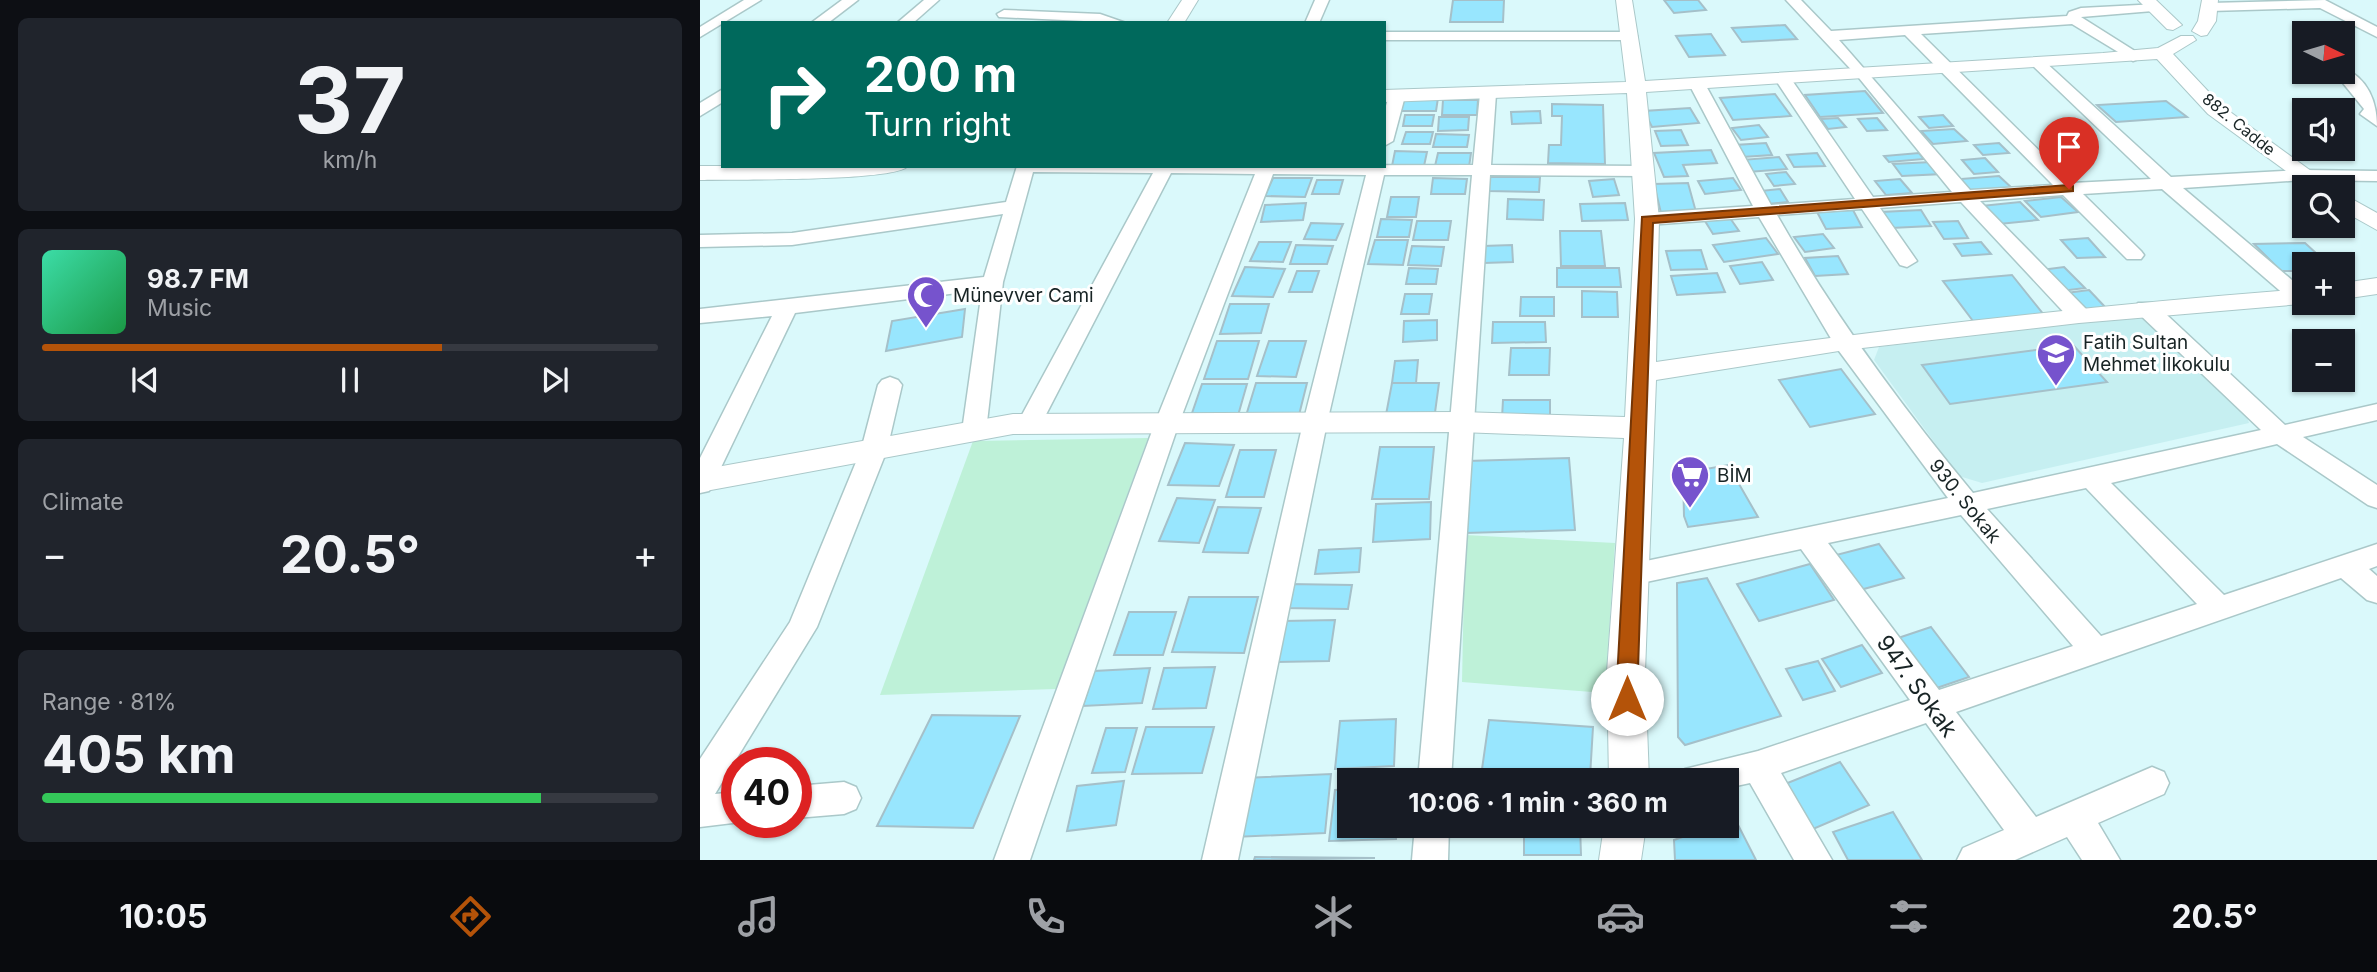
<!DOCTYPE html>
<html lang="en">
<head>
<meta charset="utf-8">
<style>
	body { margin:0; font-family:Inter,sans-serif; background:#20242c; color:#f1f3f6; height:100vh; display:flex; flex-direction:column; font-size:26px; white-space:nowrap }
	* { box-sizing:border-box; margin:0 }
	p { font-size:23px; color:#9ea1a6 }
	.icon { flex:none; width:38px; height:38px; fill:none; stroke:currentColor; stroke-width:2; stroke-linecap:round; stroke-linejoin:round }
	.map { position:relative; flex:1; overflow:hidden }
	.side { display:flex; flex-direction:column; gap:18px; padding:18px; background:#0d0f14; width:700px }
	.side>* { flex:none }
	.hud { position:absolute; left:21px; top:21px; width:665px; height:147px; border-radius:0px; box-shadow:0 2px 5px #0004; background:#00695c; color:#fff; overflow:hidden }
	.needle { width:46px; rotate:95deg }
	.tools { position:absolute; left:1592px; top:21px; display:grid; gap:14px }
	.tools a { display:grid; place-items:center; width:63px; height:63px; border-radius:0px; background:#171b24; box-shadow:0 2px 5px #0004; font-size:35px }
	.speed { position:absolute; left:21px; top:747px; display:flex; gap:14px; font-size:35px; font-weight:700; text-align:center }
	.speed>* { display:grid; place-content:center; width:91px; height:91px; border-radius:50%; background:#171b24; box-shadow:0 2px 5px #0004; line-height:1 }
	.speed .limit { border:10px solid #d22; background:#fff; color:#111 }
	.pin { position:absolute; display:grid; place-items:center; width:60px; height:60px; color:#fff; margin:-72px -30px; border-radius:50% 50% 50% 0; rotate:-45deg; box-shadow:0 0 7px #0007 }
	.pin .icon { rotate:45deg }
	.me { position:absolute; width:77px; margin:-38px; rotate:0deg; stroke-linejoin:round; filter:drop-shadow(0 0 5px #0008) }
	.turn { display:flex; align-items:center; gap:24px; height:147px; padding:0 28px; font-size:32px }
	.turn .icon { width:91px; height:91px; stroke-width:2.5 }
	.turn b { display:block; font-size:49px; line-height:60px }
	.big { font-size:52px; font-weight:700; line-height:1.1 }
	.side .tile { flex:1; display:flex; flex-direction:column; justify-content:center; gap:10px; min-width:0; padding:0 24px; border-radius:10px; background:#20242c }
	.side .dial { align-items:center; gap:0 }
	.dial b { font-size:91px; line-height:1 }
	.song { display:flex; align-items:center; gap:21px }
	.cover { width:84px; height:84px; border-radius:10px; background:linear-gradient(135deg,hsl(160 70% 55%),hsl(140 70% 35%)) }
	.played { height:7px; border-radius:4px; background:linear-gradient(90deg,#b45309 65%,#363941 65%) }
	.keys { display:flex; justify-content:space-around; direction:ltr }
	.heat { display:flex; justify-content:space-between; align-items:center; font-size:38px; direction:ltr }
	.charge { height:10px; border-radius:5px; background:linear-gradient(90deg,#34c759 81%,#363941 0) }
	.trip { position:absolute; left:637px; top:768px; width:402px; height:70px; border-radius:0px; background:#171b24; box-shadow:0 2px 5px #0004; font-weight:700; line-height:70px; text-align:center }
	.menu { display:flex; height:112px; justify-content:space-around; align-items:center; background:#090b0e; color:#9ea1a6 }
	.menu .icon { width:49px; height:49px }
	.menu .selected { color:#b45309 }
	.menu b { font-size:32px; color:#f1f3f6 }
	main { display:flex; flex:1; min-height:0 }
	.map>svg:first-child { display:block }
	.built { fill:#c6eff1 }
	.green { fill:#bef1d8 }
	.building { fill:#98e6fe; stroke:#a5c0c9; stroke-width:2 }
	.lines { fill:none; stroke-linecap:round; stroke-linejoin:round }
	.minor-casing { stroke:#aac8c9; stroke-width:3 }
	.tertiary-casing { stroke:#aac8c9; stroke-width:2 }
	.minor { fill:#fff; fill-rule:evenodd }
	.tertiary { fill:#fff; fill-rule:evenodd }
	.route { fill:#b45309; stroke:#753606; stroke-width:2 }
	.labels { text-anchor:middle; dominant-baseline:central; stroke-width:6; stroke-linejoin:round; paint-order:stroke }
	.far-street-label { font-size:16px; fill:#182425; stroke:#fff }
	.poi-label { font-size:19px; fill:#182425; stroke:#fff; text-anchor:start }
	.street-label { font-size:19px; fill:#182425; stroke:#fff }
	.near-street-label { font-size:23px; fill:#182425; stroke:#fff }
</style>
</head>
<body>
<main>
<section class="side">
<div class="tile dial"><b>37</b><p>km/h</p></div>
<div class="tile">
<div class="song"><i class="cover"></i><div><b>98.7 FM</b><p>Music</p></div></div>
<div class="played"></div>
<div class="keys"><svg class="icon" aria-label="previous" viewBox="0 0 24 24"><path d="M18 5L8 12l10 7zM5 5v14"/></svg><svg class="icon" aria-label="pause" viewBox="0 0 24 24"><path d="M8 5v14M16 5v14"/></svg><svg class="icon" aria-label="next" viewBox="0 0 24 24"><path d="M6 5l10 7-10 7zM19 5v14"/></svg></div>
</div>
<div class="tile"><p>Climate</p>
<div class="heat"><a>−</a><b class="big">20.5°</b><a>+</a></div>
</div>
<div class="tile"><p>Range · 81%</p><b class="big">405 km</b><div class="charge"></div></div>
</section>
<div class="map">
<svg width="1677" height="860" viewBox="0 0 1677 860">
	<rect width="100%" height="100%" fill="#daf9fb"/>
	<path class="built" d="M1433,317L1448,320L1546,414L1549,423L1282,483L1259,476L1174,360L1179,347Z"/>
	<g class="green">
		<path d="M448,438L356,689L180,695L273,441Z"/>
		<path d="M765,535L915,543L905,693L762,682Z"/>
	</g>
	<g class="building">
		<path d="M753,0H804L803,22H750Z"/>
		<path d="M964,0H998L1006,10L974,13Z"/>
		<path d="M1085,25L1097,39L1042,42L1032,28Z"/>
		<path d="M1011,34L1025,55L989,57L976,36Z"/>
		<path d="M1165,91L1183,113L1120,117L1105,95Z"/>
		<path d="M1075,94L1091,116L1033,120L1020,98Z"/>
		<path d="M704,98H738L736,111H700Z"/>
		<path d="M743,100H778L777,115H742Z"/>
		<path d="M1466,101L1487,117L1416,122L1397,105Z"/>
		<path d="M852,104L903,105L905,164L848,163L849,145H861L862,116H852Z"/>
		<path d="M990,108L999,123L952,127L944,111Z"/>
		<path d="M840,111L841,123L812,124L811,112Z"/>
		<path d="M705,115H734L732,126H703Z"/>
		<path d="M1243,115L1253,126L1229,128L1219,117Z"/>
		<path d="M739,117H769L768,130L738,131Z"/>
		<path d="M1138,118L1146,127L1128,129L1121,119Z"/>
		<path d="M1177,118L1187,130L1167,131L1158,119Z"/>
		<path d="M1059,125L1068,137L1041,140L1032,128Z"/>
		<path d="M1254,129L1267,141L1233,144L1221,131Z"/>
		<path d="M981,130L988,145L961,146L955,131Z"/>
		<path d="M706,132H733L730,144H702Z"/>
		<path d="M736,134L769,135L767,147H733Z"/>
		<path d="M1066,143L1072,155L1042,157L1035,145Z"/>
		<path d="M1299,143L1309,153L1283,155L1274,145Z"/>
		<path d="M1011,150L1017,163L983,165L988,176L964,177L954,153Z"/>
		<path d="M695,151L727,152L724,166H692Z"/>
		<path d="M738,153H771L769,167L735,166Z"/>
		<path d="M1117,153L1125,166L1094,167L1087,155Z"/>
		<path d="M1219,153L1224,159L1189,162L1184,156Z"/>
		<path d="M1079,157L1087,169L1048,172L1041,160Z"/>
		<path d="M1285,158L1298,172L1274,174L1262,160Z"/>
		<path d="M1232,162L1242,174L1202,176L1193,164Z"/>
		<path d="M1086,172L1095,184L1074,186L1066,174Z"/>
		<path d="M1299,176L1314,190L1274,194L1260,179Z"/>
		<path d="M790,177H840L839,192L788,191Z"/>
		<path d="M573,178H612L605,197L565,196Z"/>
		<path d="M733,178L767,179L765,194H731Z"/>
		<path d="M1033,178L1041,190L1005,194L998,181Z"/>
		<path d="M914,179L919,195L893,197L889,181Z"/>
		<path d="M1200,179L1212,193L1186,195L1175,181Z"/>
		<path d="M617,180H643L639,194H612Z"/>
		<path d="M988,183L996,212L961,213L954,184Z"/>
		<path d="M1080,189L1088,202L1068,204L1060,191Z"/>
		<path d="M691,197H719L716,217H687Z"/>
		<path d="M1361,197L1378,212L1341,217L1325,201Z"/>
		<path d="M808,199L844,200L843,220L807,219Z"/>
		<path d="M1320,202L1338,220L1299,224L1281,206Z"/>
		<path d="M606,203L603,220L561,222L565,205Z"/>
		<path d="M925,203L928,220L882,221L880,204Z"/>
		<path d="M1153,210L1162,227L1126,229L1117,212Z"/>
		<path d="M1221,210L1231,226L1191,228L1181,212Z"/>
		<path d="M1030,218L1039,231L1013,234L1005,221Z"/>
		<path d="M681,219L712,220L709,237H677Z"/>
		<path d="M717,221H751L748,240H713Z"/>
		<path d="M1258,221L1268,238L1244,239L1233,222Z"/>
		<path d="M611,223L643,224L636,240L604,239Z"/>
		<path d="M860,231H901L905,266H861Z"/>
		<path d="M1123,234L1134,248L1105,252L1094,237Z"/>
		<path d="M1066,238L1078,254L1024,262L1013,245Z"/>
		<path d="M1388,238L1405,257L1377,258L1361,240Z"/>
		<path d="M675,240H708L703,265L668,264Z"/>
		<path d="M559,242H591L583,262L550,261Z"/>
		<path d="M1281,242L1291,254L1262,256L1254,244Z"/>
		<path d="M1605,243L1628,264H1605V271H1581L1554,244Z"/>
		<path d="M596,245L633,246L627,264H590Z"/>
		<path d="M812,245L813,262L784,263L783,246Z"/>
		<path d="M712,246L744,247L741,266L708,265Z"/>
		<path d="M1001,250L1007,269L971,270L966,251Z"/>
		<path d="M1138,256L1148,274L1115,276L1105,258Z"/>
		<path d="M1062,262L1073,280L1040,284L1030,266Z"/>
		<path d="M545,267L585,269L573,297L532,296Z"/>
		<path d="M1364,267L1385,288L1361,291L1341,270Z"/>
		<path d="M709,268L738,269L736,284H706Z"/>
		<path d="M857,268H919L921,287H857Z"/>
		<path d="M597,271H619L612,292H589Z"/>
		<path d="M1017,273L1025,292L977,295L971,276Z"/>
		<path d="M1312,275L1344,315L1273,321L1243,281Z"/>
		<path d="M1389,290L1406,308L1382,310L1366,293Z"/>
		<path d="M882,291L917,292L918,317H882Z"/>
		<path d="M705,294H732L729,314H701Z"/>
		<path d="M821,297H854V316H820Z"/>
		<path d="M530,304H569L561,333L520,334Z"/>
		<path d="M265,309L262,337L186,351L192,321Z"/>
		<path d="M737,320V340L703,342L704,321Z"/>
		<path d="M793,322H845L846,342L792,343Z"/>
		<path d="M517,341H559L548,379H504Z"/>
		<path d="M569,341H606L596,377L557,376Z"/>
		<path d="M1373,345L1407,382L1250,404L1222,365Z"/>
		<path d="M811,348H850L849,375H809Z"/>
		<path d="M718,360L716,383H692L695,361Z"/>
		<path d="M1141,369L1175,414L1110,427L1079,380Z"/>
		<path d="M556,383H607L598,419H545Z"/>
		<path d="M692,383H739L734,420H685Z"/>
		<path d="M502,384H547L537,419H490Z"/>
		<path d="M803,400H850V418H802Z"/>
		<path d="M485,443L534,445L519,486L468,485Z"/>
		<path d="M680,447H734L729,499H672Z"/>
		<path d="M540,450H576L564,497H526Z"/>
		<path d="M869,458L875,530L765,533L767,461Z"/>
		<path d="M1028,465L1058,517L988,527L984,516L983,473Z"/>
		<path d="M477,498L515,500L499,543L459,541Z"/>
		<path d="M731,502L730,539L673,542L676,504Z"/>
		<path d="M518,507L561,508L548,553L503,552Z"/>
		<path d="M1179,544L1204,578L1160,590L1136,555Z"/>
		<path d="M661,548L659,572L615,574L619,550Z"/>
		<path d="M1110,564L1134,600L1059,621L1037,584Z"/>
		<path d="M1007,578L1081,716L985,745L978,737L977,583Z"/>
		<path d="M589,584L652,585L648,609L583,608Z"/>
		<path d="M489,597H558L544,653L472,652Z"/>
		<path d="M429,612H476L463,655H414Z"/>
		<path d="M635,620L629,661L577,662L584,621Z"/>
		<path d="M1231,627L1269,677L1225,692L1189,641Z"/>
		<path d="M1162,645L1182,673L1141,687L1122,659Z"/>
		<path d="M1118,661L1135,691L1103,700L1086,669Z"/>
		<path d="M515,667L506,708L453,709L464,668Z"/>
		<path d="M450,668L442,703L383,706L394,671Z"/>
		<path d="M232,715L320,716L273,828L177,826Z"/>
		<path d="M696,719L694,766L635,769L640,721Z"/>
		<path d="M789,720L893,727L890,777L782,769Z"/>
		<path d="M446,727H514L502,773L432,774Z"/>
		<path d="M406,728H437L425,772L392,773Z"/>
		<path d="M1140,762L1169,805L1113,829L1085,784Z"/>
		<path d="M631,774L625,833L534,837L543,778Z"/>
		<path d="M424,781L416,825L367,831L377,786Z"/>
		<path d="M649,789V826H697L696,839L629,841L635,790Z"/>
		<path d="M1193,812L1222,860H1148L1133,832Z"/>
		<path d="M1035,819L1056,860H975L974,840L1014,826H1027V821Z"/>
		<path d="M824,826H880L881,855H824Z"/>
		<path d="M555,857L675,858L554,860Z"/>
	</g>
	<g class="lines">
		<g class="minor-casing">
			<g id="minor">
				<path d="M44,0H61L0,37V27Z"/>
				<path d="M142,0H158L128,23H111Z"/>
				<path d="M224,0H239L213,23H197Z"/>
				<path d="M615,0H629L619,23H605Z"/>
				<path d="M1086,0H1101L1131,31L1367,16L1369,12L1381,8L1458,4L1460,7L1453,11L1381,17L1438,53V59L1433,61L1372,24L1221,34L1372,183L1451,179L1333,66V60H1343L1471,177L1603,170L1677,171V181L1603,180L1483,188L1605,291L1606,303L1593,302L1462,189L1383,194L1441,251L1444,255L1441,259H1427L1363,195L1280,201L1387,310L1390,315L1379,321L1371,320L1261,202L1180,208L1217,261L1207,267L1200,265L1162,209L1077,215C1134,315 1200,405 1273,493L1561,430L1438,313L1435,308L1438,303H1454L1585,425L1677,404V420L1603,437L1677,485V508L1668,505L1577,444L1411,483L1524,595L1677,544V566L1669,569L1677,576V603L1667,600L1641,578L1256,712L1336,817L1452,767L1464,772L1469,783L1464,794L1398,823L1420,860H1382L1367,837L1315,860H1257L1263,848L1304,830L1226,723L1081,773L1132,860H1094L1050,783L1027,788V780H980L985,769L1058,751L1210,700L1101,549L932,585L922,582L918,574L922,566L1248,498L1136,347L1059,217L947,225L937,219L947,213L1053,206L989,84L997,79L1005,84L1071,205L1155,199L1075,79L1083,74L1089,76L1173,197L1252,192L1159,78ZM1205,35L1353,185L1270,190L1139,40ZM1386,488L1497,604L1401,636L1287,509ZM1261,515L1373,646L1239,690L1128,543Z"/>
				<path d="M1625,0L1677,27V37L1620,8L1510,11L1503,7L1510,3Z"/>
				<path d="M304,10L400,14L426,23L299,17L297,14Z"/>
				<path d="M684,32H930L937,36L930,40H684Z"/>
				<path d="M1643,68C1668,78 1677,102 1677,126L1660,114L1664,109L1634,72H1643Z"/>
				<path d="M23,89V102L0,116V103Z"/>
				<path d="M788,89L796,94L791,165L943,166L952,171L943,176L790,175L751,780H718L772,175H684L627,423L538,860H502L603,423L666,175L573,174L479,423L330,860H294L455,423L555,174L471,173L338,430H320L317,424L453,173L333,172L303,282L286,431L283,437L274,439L265,437L262,431L282,290L95,313L13,484L9,491L0,493V458L72,316L0,323V309L284,277L303,214L92,245L0,247V235L92,233L306,202L317,166L773,165L780,94Z"/>
				<path d="M697,91L705,96L693,141L684,146V112L689,96Z"/>
				<path d="M190,377L198,380L202,385L187,450L117,627L15,794L37,792V822H41L0,827V759L90,622L161,450L178,385L182,380Z"/>
				<path d="M144,782L156,787L161,798L156,809L144,814L96,818V786Z"/>
				<path d="M715,826H749L748,860H712Z"/>
			</g>
		</g>
		<g class="tertiary-casing">
			<g id="tertiary">
				<path d="M482,0H498L484,23H467Z"/>
				<path d="M916,0H932L945,81L1403,53L1458,48L1481,36H1493L1496,40L1473,54L1522,106L1633,187H1608L1508,114L1457,59L946,92L959,219L956,362C1172,330 1387,306 1605,289V303H1613L1379,323L1145,350L956,380L945,672L949,780H909L907,672L924,438L760,432L313,434L0,492V470L313,414L760,412L925,417L935,219L927,93L684,102V90L926,82Z"/>
				<path d="M1438,0H1456L1482,25L1473,30L1467,29Z"/>
				<path d="M1502,0H1518L1516,21L1507,35L1501,36L1492,31L1498,21Z"/>
				<path d="M0,166H208C196,182 30,179 0,180Z"/>
				<path d="M1643,194L1677,213V230L1643,211Z"/>
				<path d="M1677,278V294L1643,299V283Z"/>
				<path d="M904,826H946L941,860H899Z"/>
			</g>
		</g>
		<use href="#minor" class="minor"/>
		<use href="#tertiary" class="tertiary"/>
	</g>
	<path class="route" d="M1369,185L1373,186V191L953,223L937,699L934,705L927,708L919,705L916,699L942,217Z"/>
	<defs>
		<g id="mosque-pin" transform="scale(2.0125)"><path d="M0 17L-7.5 6A9.5 9.5 0 1 1 7.5 6Z" fill="#7653cd" stroke="#fff"/><path d="M3.5-4.9A6 6 0 1 0 3.5 4.9A5 5 0 1 1 3.5-4.9Z" fill="#fff"/></g>
		<g id="school-pin" transform="scale(2.0125)"><path d="M0 17L-7.5 6A9.5 9.5 0 1 1 7.5 6Z" fill="#7653cd" stroke="#fff"/><path d="M0-5L7-2L0 1L-7-2ZM-4 1L0 2.5L4 1V4Q0 6-4 4Z" fill="#fff"/></g>
		<g id="supermarket-pin" transform="scale(2.0125)"><path d="M0 17L-7.5 6A9.5 9.5 0 1 1 7.5 6Z" fill="#7653cd" stroke="#fff"/><path d="M-6-5.5h2.5l.6 2H6L4.5 2H-2.5L-4.4-4H-6ZM-1.5 3.2a1.3 1.3 0 1 0 .1 0ZM3 3.2a1.3 1.3 0 1 0 .1 0Z" fill="#fff"/></g>
	</defs>
	<g fill-rule="evenodd">
		<use href="#mosque-pin" x="226" y="295"/>
		<use href="#school-pin" x="1356" y="353"/>
		<use href="#supermarket-pin" x="990" y="475"/>
	</g>
	<g class="labels">
		<g class="far-street-label">
			<text transform="translate(1539 124) rotate(39)">882. Cadde</text>
		</g>
		<g class="poi-label">
			<text x="253" y="295">Münevver Cami</text>
			<text x="1383" y="342">Fatih Sultan<tspan x="1383" dy="22">Mehmet İlkokulu</tspan></text>
			<text x="1017" y="475">BİM</text>
		</g>
		<g class="street-label">
			<text transform="translate(1265 501) rotate(51)">930. Sokak</text>
		</g>
		<g class="near-street-label">
			<text transform="translate(1217 686) rotate(54)">947. Sokak</text>
		</g>
	</g>
</svg>
<div class="tools">
<a><svg class="needle" viewBox="-14 -14 28 28"><path d="M0-13l5 13h-10z" fill="#e53935"/><path d="M0 13l5-13h-10z" fill="#9ea1a6"/></svg></a>
<a><svg class="icon" aria-label="sound" viewBox="0 0 24 24"><path d="M4 9h4l5-4v14l-5-4H4zM17 9q2 3 0 6"/></svg></a>
<a><svg class="icon" aria-label="search" viewBox="0 0 24 24"><circle cx="10" cy="10" r="6"/><path d="M15 15l6 6"/></svg></a>
<a>+</a>
<a>−</a>
</div>
<div class="speed"><div class="limit">40</div></div>
<div class="pin" style="left:1369px;top:189px;background:#d93025"><svg class="icon" aria-label="arrive" viewBox="0 0 24 24"><path d="M6 21V4h12l-3 4 3 4H6"/></svg></div>
<svg class="me" style="left:927px;top:699px" viewBox="-20 -20 40 40"><circle r="19" fill="#fff"/><path d="M0-13L10 11 0 6-10 11z" fill="#b45309"/></svg>
<div class="trip">10:06 · 1 min · 360 m</div>
<div class="hud">
<div class="turn"><svg class="icon" aria-label="right" viewBox="0 0 24 24"><path d="M7 20v-9h11M14 6l5 5-5 5"/></svg><div><b>200 m</b>Turn right</div></div>
</div>
</div>
</main>
<nav class="menu">
<b>10:05</b>
<svg class="icon selected" aria-label="directions" viewBox="0 0 24 24"><path d="M12 3l9 9-9 9-9-9zM9 14v-3h6M13 9l2 2-2 2"/></svg>
<svg class="icon" aria-label="music" viewBox="0 0 24 24"><path d="M9 18V5l10-2v13"/><circle cx="6" cy="18" r="3"/><circle cx="16" cy="16" r="3"/></svg>
<svg class="icon" aria-label="phone" viewBox="0 0 24 24"><path d="M5 4h4l2 5-3 2q2 4 5 5l2-3 5 2v4C11 20 4 13 5 4z"/></svg>
<svg class="icon" aria-label="climate" viewBox="0 0 24 24"><path d="M12 3v18M4 7l16 10M4 17L20 7"/></svg>
<svg class="icon" aria-label="car" viewBox="0 0 24 24"><path d="M5 17H2v-5l4-1 3-4h7l3 4 3 1v5h-3M9 17h6M6 11h13"/><circle cx="7" cy="17" r="2"/><circle cx="17" cy="17" r="2"/></svg>
<svg class="icon" aria-label="filters" viewBox="0 0 24 24"><path d="M4 7h16M4 17h16"/><circle cx="9" cy="7" r="2"/><circle cx="15" cy="17" r="2"/></svg>
<b>20.5°</b>
</nav>
</body>
</html>
